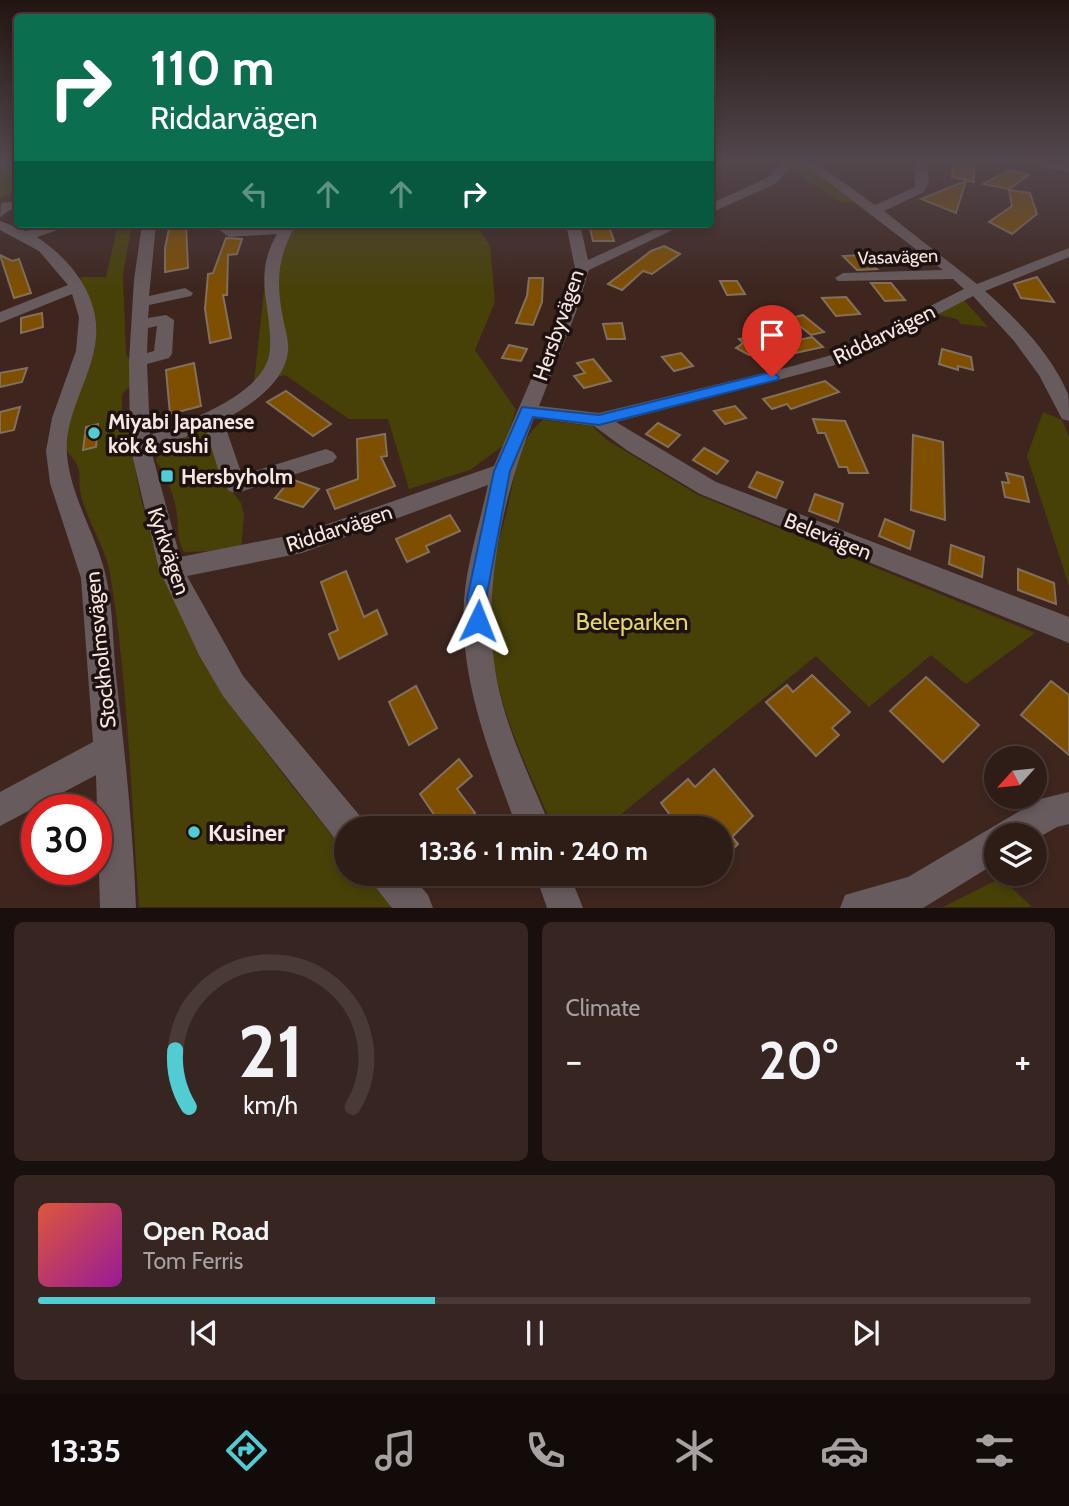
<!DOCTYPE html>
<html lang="en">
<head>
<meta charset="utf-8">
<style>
	body { margin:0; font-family:Cabin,sans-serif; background:#362520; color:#f1f3f6; height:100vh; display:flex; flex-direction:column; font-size:26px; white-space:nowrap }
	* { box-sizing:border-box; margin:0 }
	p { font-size:23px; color:#a7a1a1 }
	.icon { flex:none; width:38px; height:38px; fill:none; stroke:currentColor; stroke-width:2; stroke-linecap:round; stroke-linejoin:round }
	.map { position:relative; height:908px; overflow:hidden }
	.drawer { display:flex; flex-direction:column; gap:14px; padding:14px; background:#190f0d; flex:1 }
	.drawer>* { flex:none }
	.guide { position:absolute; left:14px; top:14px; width:700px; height:214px; border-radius:7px; box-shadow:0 4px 10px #0003,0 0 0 2px #493a36; background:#0b6e4f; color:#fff; overflow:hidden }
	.needle { width:46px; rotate:243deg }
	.controls { position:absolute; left:984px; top:746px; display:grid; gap:14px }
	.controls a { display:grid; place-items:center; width:63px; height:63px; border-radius:50%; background:#2e1c17; box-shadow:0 4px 10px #0003,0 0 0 2px #493a36; font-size:35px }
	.speed { position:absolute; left:21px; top:794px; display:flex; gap:14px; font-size:35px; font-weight:700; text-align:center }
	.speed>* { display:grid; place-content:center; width:91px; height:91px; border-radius:50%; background:#2e1c17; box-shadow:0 4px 10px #0003,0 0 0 2px #493a36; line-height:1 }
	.speed .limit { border:10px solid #d22; background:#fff; color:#111 }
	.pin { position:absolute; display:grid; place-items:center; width:60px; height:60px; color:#fff; margin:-72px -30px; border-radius:50% 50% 50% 0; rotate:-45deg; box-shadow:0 0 7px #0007 }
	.pin .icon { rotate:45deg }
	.me { position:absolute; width:77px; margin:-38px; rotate:2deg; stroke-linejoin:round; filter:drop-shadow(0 0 5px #0008) }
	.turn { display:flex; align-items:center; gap:24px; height:147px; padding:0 21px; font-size:32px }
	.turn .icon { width:91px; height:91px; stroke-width:2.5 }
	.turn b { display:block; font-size:49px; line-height:60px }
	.lanes { display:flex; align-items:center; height:66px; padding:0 21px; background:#0003; justify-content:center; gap:35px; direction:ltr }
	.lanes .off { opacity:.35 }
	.big { font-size:52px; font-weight:700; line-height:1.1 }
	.drawer .card { flex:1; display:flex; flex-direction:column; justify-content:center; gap:10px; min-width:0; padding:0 24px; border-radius:10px; background:#362520 }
	.drawer .dial { align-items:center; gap:0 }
	.dial svg { height:182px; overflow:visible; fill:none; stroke:#493a36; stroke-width:7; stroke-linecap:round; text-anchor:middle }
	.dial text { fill:#f1f3f6; stroke:none }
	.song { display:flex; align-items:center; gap:21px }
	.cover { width:84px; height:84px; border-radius:10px; background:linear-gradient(135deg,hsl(10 70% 55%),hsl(300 70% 35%)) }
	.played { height:7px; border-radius:4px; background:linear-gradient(90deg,#51ccd2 40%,#493a36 40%) }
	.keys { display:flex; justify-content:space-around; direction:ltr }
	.heat { display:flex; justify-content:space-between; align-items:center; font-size:38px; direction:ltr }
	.drawer .tiles { flex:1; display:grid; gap:14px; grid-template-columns:1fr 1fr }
	.card:last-child { grid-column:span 2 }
	.trip { position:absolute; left:334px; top:816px; width:399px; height:70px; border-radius:35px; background:#2e1c17; box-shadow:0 4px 10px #0003,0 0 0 2px #493a36; font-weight:700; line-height:70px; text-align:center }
	.menu { display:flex; height:112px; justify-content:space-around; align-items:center; background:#120b09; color:#a7a1a1 }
	.menu .icon { width:49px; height:49px }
	.menu .current { color:#51ccd2 }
	.menu b { font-size:32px; color:#f1f3f6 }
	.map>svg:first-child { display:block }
	.green { fill:#474108 }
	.building { fill:#7f4f00; stroke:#83705c; stroke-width:2 }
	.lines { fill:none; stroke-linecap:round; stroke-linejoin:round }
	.minor { fill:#685b5e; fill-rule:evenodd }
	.route { fill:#1a73e8; stroke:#114b97; stroke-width:2 }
	.poi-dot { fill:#51ccd2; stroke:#1d120f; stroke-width:2.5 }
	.labels { text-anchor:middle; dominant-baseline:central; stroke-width:7; stroke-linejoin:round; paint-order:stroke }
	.far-street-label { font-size:18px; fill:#f7e6e1; stroke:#1d120f }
	.street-label { font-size:21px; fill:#f7e6e1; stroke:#1d120f }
	.poi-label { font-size:21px; font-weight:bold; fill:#f7e6e1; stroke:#1d120f; text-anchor:start }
	.near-park-label { font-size:24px; fill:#e3d668; stroke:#1d120f }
	.near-poi-label { font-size:24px; font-weight:bold; fill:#f7e6e1; stroke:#1d120f; text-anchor:start }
</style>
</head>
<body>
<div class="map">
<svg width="1069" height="908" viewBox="0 0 1069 908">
	<rect width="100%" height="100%" fill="#3e261f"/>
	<g class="green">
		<path d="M797,163L804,164L856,202L841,203L792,170V164Z"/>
		<path d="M7,165L9,171L17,170V190L0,199V167Z"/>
		<path d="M118,224H132L123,275L126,353L132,366L130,386L122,394V416L129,415C141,595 235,719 346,852V873H364L393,907H139C131,798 128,681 110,573C105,547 89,524 82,499C75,472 88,472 63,447L93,315L80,277H106Z"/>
		<path d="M283,224H475L490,245L495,302L475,350L516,410L504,445L470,470L409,489L388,419H349L285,375L254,383L267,262Z"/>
		<path d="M962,298L988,327L961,324L957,319L940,315V312Z"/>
		<path d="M1043,412L1062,420L1069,437V586L1027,456Z"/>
		<path d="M543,420L592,426L607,440L698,495L1035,633L966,684L931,655L869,707L816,656L604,828H554C520,754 484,678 488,594C490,563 503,531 509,501C516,471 518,439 543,420Z"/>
		<path d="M209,426L222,479L241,503L244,515L241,550L184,552C176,540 179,528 177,514C174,496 167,475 156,461C158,438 190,434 209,426Z"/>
		<path d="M1001,878L1032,907H943Z"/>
	</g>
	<g class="building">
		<path d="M953,162H974V182L952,177Z"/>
		<path d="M1009,170L1029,175L1009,189L983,184Z"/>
		<path d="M966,181L956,213L921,199Z"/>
		<path d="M1009,190L1030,193L1037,214L1012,234L989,222L1012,206Z"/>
		<path d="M170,224H186L188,268L165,272V248Z"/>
		<path d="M589,224H608L614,241H593Z"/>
		<path d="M226,238L242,239L237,254L228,255L227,295H223L231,338L210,343L205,309L208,274L213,273Z"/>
		<path d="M664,246L680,254L652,274L643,271L622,290L608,284L651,251Z"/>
		<path d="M0,255L12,261L19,259L31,293L14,298Z"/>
		<path d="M861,255L877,269L857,270L843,256Z"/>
		<path d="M1037,277L1054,302L1021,298L1014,284Z"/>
		<path d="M529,278H543L542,302L533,325L516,323L527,296Z"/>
		<path d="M720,281H737L745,294L727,295Z"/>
		<path d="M871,283H891L905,300L885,301Z"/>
		<path d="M846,297L860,314L836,316L822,298Z"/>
		<path d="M42,313L43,327L21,333V318Z"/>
		<path d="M803,315L824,332L811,335L790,318Z"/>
		<path d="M622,323L625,339H607L603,324Z"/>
		<path d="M757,335L765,342L749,355L736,348L743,343L739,339Z"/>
		<path d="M812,337L823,347L782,356L772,346Z"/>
		<path d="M509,345L527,349L521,361L502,358Z"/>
		<path d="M942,349L971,357L973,370L958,366V370L939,364Z"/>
		<path d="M681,353L693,366L674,371L662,357Z"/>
		<path d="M593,359L611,381L584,388L574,376L585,373L577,363Z"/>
		<path d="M194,363L201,406L170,414L166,370Z"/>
		<path d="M27,368L22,382L0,387V373Z"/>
		<path d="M825,381L839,392L791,409L787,404L772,409L763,399Z"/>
		<path d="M286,391L331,424L313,436L267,402Z"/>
		<path d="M735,406L746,418L725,424L714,411Z"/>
		<path d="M20,407L14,430L0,433V412Z"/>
		<path d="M813,419L845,421L868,473H849L847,467H839L825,433H818Z"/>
		<path d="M658,423L680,435L668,447L646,434Z"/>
		<path d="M98,424L96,447L83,450L86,427Z"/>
		<path d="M385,434L387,456L381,457L395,486L335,509L327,490L358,479L357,439Z"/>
		<path d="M913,435L943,442L945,520L911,510Z"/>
		<path d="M704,448L728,461L717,474L693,460Z"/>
		<path d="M757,472L783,482L776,498L749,487Z"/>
		<path d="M1006,473L1023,477L1029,502L1005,497L1002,482L1009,483Z"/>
		<path d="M291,479L319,489L303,507L275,498Z"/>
		<path d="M815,494L843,504L838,522L809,511Z"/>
		<path d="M450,515L460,531L426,546L429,552L407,562L396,539Z"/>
		<path d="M885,519L914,531L910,549L879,536Z"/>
		<path d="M951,545L984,557L982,577L949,564Z"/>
		<path d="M1018,569L1054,583L1056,604L1018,590Z"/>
		<path d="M346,571L364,617L377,610L387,634L339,659L329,634L338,630L321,582Z"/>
		<path d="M812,675L850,712L832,728L839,735L816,756L766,702L787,685L793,692Z"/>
		<path d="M926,677L979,725L943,762L890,711Z"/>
		<path d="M1051,681L1069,695V755L1021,715Z"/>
		<path d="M416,686L437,728L409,745L389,702Z"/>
		<path d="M459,759L472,776L457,789L475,813L459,828H443L420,794Z"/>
		<path d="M714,769L753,816L732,837L738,844L721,861V828H680L661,803L688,779L695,787Z"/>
	</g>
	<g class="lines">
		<g class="minor">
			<path d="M0,162H15L0,168Z"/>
			<path d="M784,162H796L775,184L710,213V204L767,178Z"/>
			<path d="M802,162H815L875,205L915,187L914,162H926L929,181L924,192L884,211L977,284L1069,248V257L985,291C1016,318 1052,355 1068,394C1069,401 1069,412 1069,421L1062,419L1039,375L1014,341L973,296L847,362L616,422L716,482L1069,617V643L700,494L628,451L594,426L534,418C504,494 484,581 494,662C501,719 529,775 551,828H517C490,754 459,680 464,600C467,562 480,522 488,485L302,553L187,576L243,676L360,816L365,828H346V844L336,840L223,696L199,655L159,569L130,446L129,361L134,280L142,224H156L149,296L185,288L193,293L191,296L149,305L148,318L166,315L174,320L172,354L169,358L147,364L150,435C185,422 269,394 270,348C272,305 252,277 277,234L229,237L219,230L221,224H235L233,229L297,224C277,255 276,283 283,318C285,329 289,340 288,351C285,383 249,407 223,420L242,475L326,449L333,452L337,457L333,462L237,493L229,491L220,476L206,429L151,450L180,557L302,533L494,466L560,312L575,268L566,224H580L588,260L667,224H685L589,270L576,312L539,406L599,413L793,366L835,354L964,289L953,279L838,281L835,278L843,273L943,270ZM157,326L154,351L147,353L148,328Z"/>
			<path d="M1040,163L1069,166V172L1040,167Z"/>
			<path d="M18,201V209L10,210L0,217L1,203Z"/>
			<path d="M0,221L26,231L53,224H76L37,237C64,255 89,282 95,316C104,365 63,406 67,455C71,499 98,537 107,581C113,612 113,644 116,676C125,753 133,829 136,908H100L96,775L0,826V792L93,742L81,578L50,483L46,451L52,418L76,351L79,317L72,294L0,323V312L68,285L39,251L0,230Z"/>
			<path d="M1069,792V824L1057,827L1034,840V835H996V863L923,908H840L845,895L908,877L1040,799Z"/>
			<path d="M369,873H409L428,895L433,908H392L374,885Z"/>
			<path d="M535,873H569L583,908H547Z"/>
		</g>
	</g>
	<linearGradient id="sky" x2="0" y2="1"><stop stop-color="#221511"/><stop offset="0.56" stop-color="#52474d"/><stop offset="1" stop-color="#52474d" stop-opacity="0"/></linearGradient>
	<rect width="1069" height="289" fill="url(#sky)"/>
	<path class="route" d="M772,372L779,377L777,380L599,425L533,417L510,471L486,599L488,621L485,627L478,630L471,627L467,599L494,471L522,407L599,415Z"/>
	<g class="poi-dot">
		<circle cx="94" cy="433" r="7"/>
		<rect x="160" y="469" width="14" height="14" rx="3.5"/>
		<circle cx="194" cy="832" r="7"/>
	</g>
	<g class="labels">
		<g class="far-street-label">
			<text transform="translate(898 257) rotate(-2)">Vasavägen</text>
		</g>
		<g class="street-label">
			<text transform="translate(558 325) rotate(-71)">Hersbyvägen</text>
			<text transform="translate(884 334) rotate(-26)">Riddarvägen</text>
			<text transform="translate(339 528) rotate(-18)">Riddarvägen</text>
			<text transform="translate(828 536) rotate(22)">Belevägen</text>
			<text transform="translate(169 551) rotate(71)">Kyrkvägen</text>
			<text transform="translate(100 650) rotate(-96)">Stockholmsvägen</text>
		</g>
		<g class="poi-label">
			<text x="108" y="421">Miyabi Japanese<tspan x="108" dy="24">kök &amp; sushi</tspan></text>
			<text x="181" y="476">Hersbyholm</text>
		</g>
		<g class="near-park-label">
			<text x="632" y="621">Beleparken</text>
		</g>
		<g class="near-poi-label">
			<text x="208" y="832">Kusiner</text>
		</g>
	</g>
</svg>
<div class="controls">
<a><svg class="needle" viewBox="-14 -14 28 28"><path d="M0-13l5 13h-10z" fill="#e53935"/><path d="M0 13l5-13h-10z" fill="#a7a1a1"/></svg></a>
<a><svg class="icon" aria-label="layers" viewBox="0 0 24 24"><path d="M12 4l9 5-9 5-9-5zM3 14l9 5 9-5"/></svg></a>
</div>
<div class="speed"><div class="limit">30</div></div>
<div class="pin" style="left:772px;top:377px;background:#d93025"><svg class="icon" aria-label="arrive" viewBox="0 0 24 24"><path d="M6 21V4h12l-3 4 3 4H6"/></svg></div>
<svg class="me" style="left:478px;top:621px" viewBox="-20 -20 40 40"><path d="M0-17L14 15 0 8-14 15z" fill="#1a73e8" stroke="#fff" stroke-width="4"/></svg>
<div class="trip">13:36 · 1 min · 240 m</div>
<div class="guide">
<div class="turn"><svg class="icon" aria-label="right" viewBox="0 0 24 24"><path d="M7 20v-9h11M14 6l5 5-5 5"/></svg><div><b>110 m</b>Riddarvägen</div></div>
<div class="lanes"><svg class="icon off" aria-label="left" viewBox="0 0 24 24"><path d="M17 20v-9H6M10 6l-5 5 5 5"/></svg><svg class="icon off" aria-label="ahead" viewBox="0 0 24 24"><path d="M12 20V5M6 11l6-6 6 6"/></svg><svg class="icon off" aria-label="ahead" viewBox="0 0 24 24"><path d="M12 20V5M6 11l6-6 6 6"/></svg><svg class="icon" aria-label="right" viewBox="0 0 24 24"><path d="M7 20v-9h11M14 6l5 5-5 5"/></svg></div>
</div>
</div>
<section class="drawer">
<div class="tiles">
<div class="card dial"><svg viewBox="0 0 100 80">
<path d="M14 69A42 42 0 1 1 86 69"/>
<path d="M14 69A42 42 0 0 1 8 44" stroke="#51ccd2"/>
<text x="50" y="56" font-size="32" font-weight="700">21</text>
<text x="50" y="72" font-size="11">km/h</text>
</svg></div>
<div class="card"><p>Climate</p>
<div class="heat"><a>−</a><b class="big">20°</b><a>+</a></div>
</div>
<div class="card">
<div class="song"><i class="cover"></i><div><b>Open Road</b><p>Tom Ferris</p></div></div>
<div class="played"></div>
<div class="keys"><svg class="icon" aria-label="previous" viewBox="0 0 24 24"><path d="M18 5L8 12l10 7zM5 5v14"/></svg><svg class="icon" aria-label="pause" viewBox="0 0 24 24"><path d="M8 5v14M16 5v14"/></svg><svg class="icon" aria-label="next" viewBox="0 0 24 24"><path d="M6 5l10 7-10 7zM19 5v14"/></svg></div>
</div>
</div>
</section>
<nav class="menu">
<b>13:35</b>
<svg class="icon current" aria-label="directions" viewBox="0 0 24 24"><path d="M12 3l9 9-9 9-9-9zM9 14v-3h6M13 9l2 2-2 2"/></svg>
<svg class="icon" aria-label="music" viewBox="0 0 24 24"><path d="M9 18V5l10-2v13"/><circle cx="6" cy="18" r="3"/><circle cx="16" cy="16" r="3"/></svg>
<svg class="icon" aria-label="phone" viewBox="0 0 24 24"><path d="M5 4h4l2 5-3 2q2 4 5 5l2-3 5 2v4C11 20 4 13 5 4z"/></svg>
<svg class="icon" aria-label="climate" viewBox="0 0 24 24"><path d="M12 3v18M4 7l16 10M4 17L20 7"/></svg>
<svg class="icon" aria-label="car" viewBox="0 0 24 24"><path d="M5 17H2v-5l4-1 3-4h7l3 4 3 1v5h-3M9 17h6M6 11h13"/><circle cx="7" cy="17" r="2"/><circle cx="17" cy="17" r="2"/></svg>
<svg class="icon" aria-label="filters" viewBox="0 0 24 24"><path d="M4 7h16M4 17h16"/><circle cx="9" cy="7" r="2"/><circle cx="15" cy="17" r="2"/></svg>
</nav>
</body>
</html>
